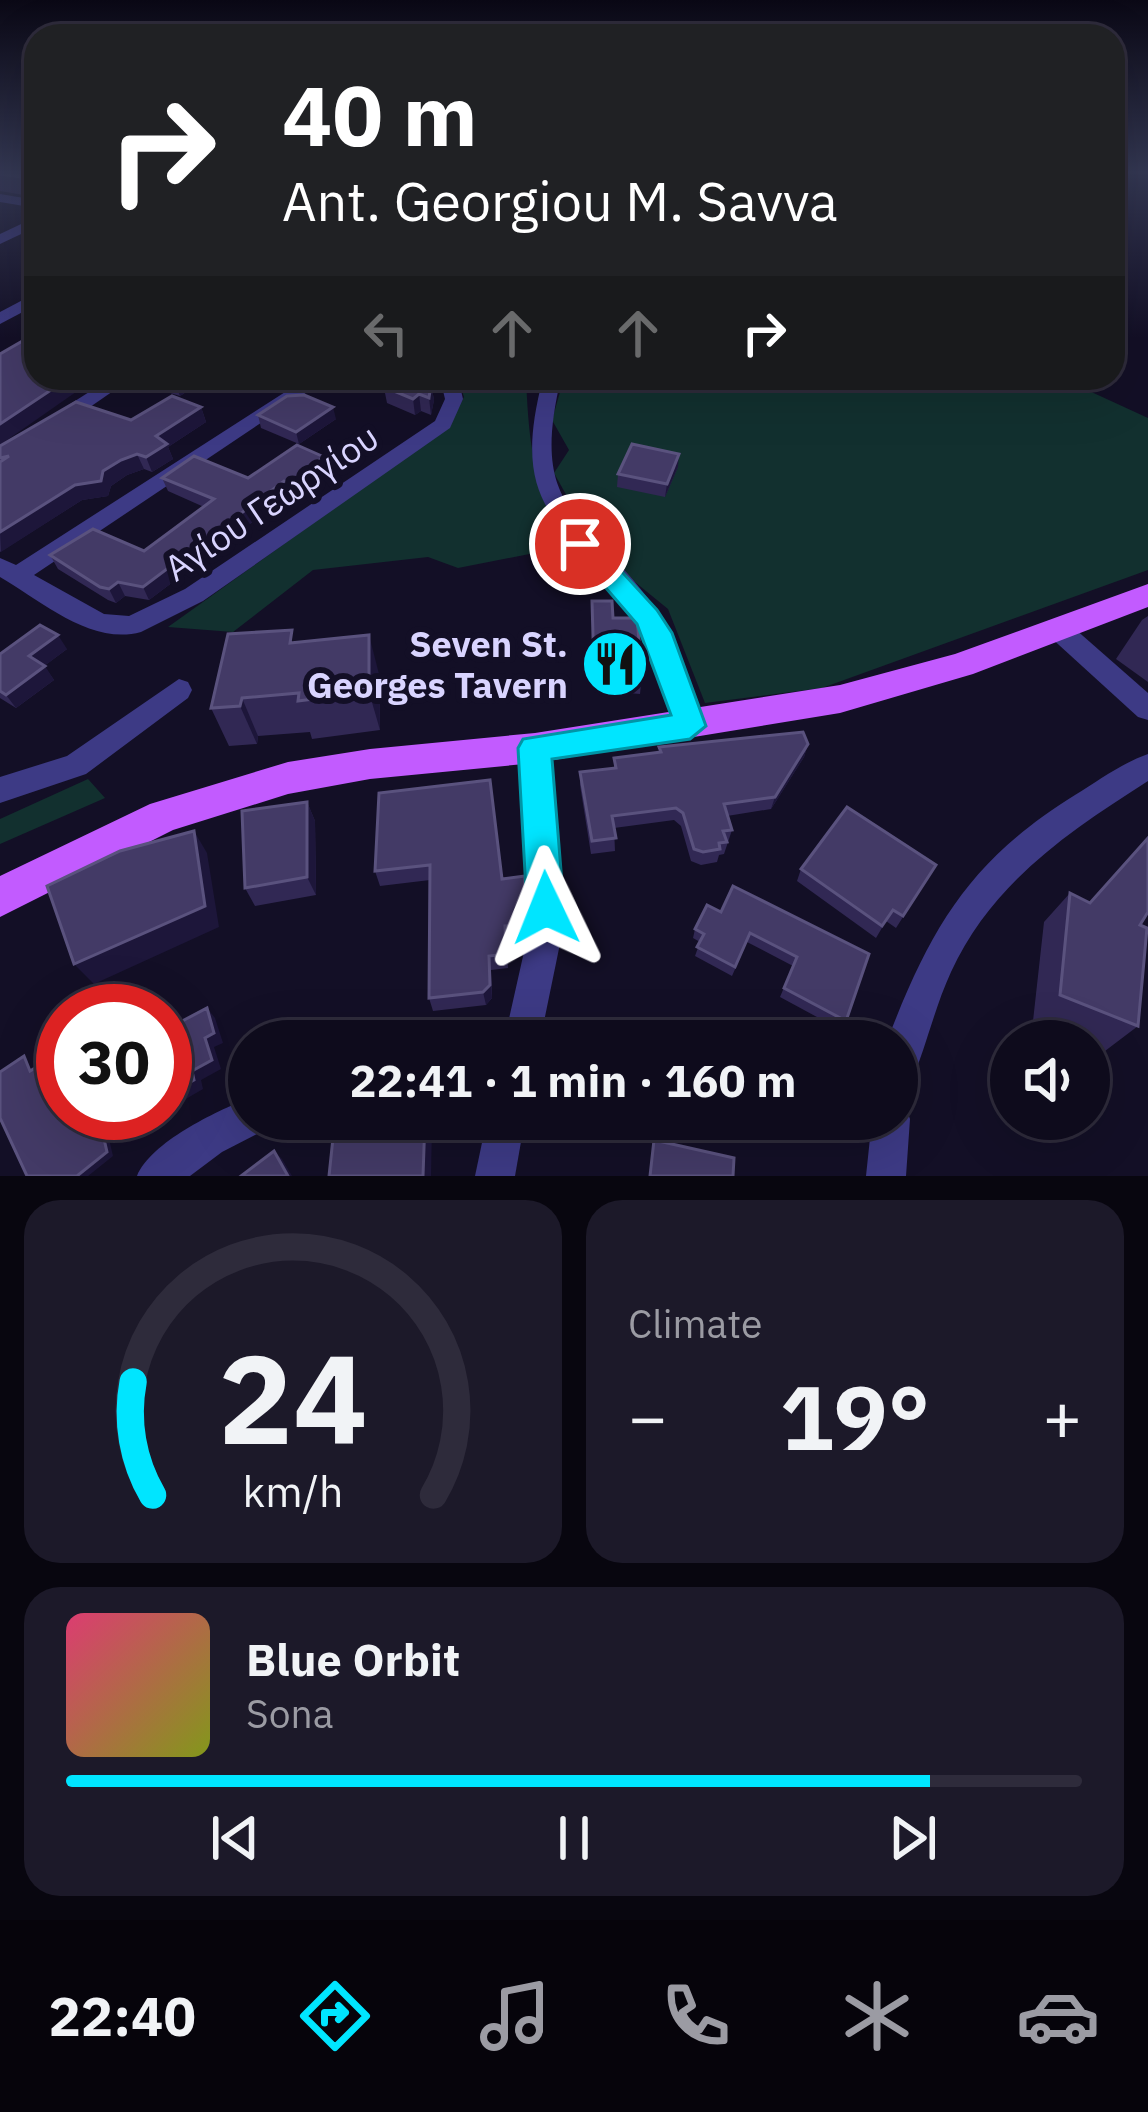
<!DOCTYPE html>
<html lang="en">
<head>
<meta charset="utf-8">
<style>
	body { margin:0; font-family:"IBM Plex Sans",sans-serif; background:#1c1929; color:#f1f3f6; height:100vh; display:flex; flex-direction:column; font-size:45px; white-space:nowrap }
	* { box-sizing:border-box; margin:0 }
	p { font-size:39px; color:#9b9ba3 }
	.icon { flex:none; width:66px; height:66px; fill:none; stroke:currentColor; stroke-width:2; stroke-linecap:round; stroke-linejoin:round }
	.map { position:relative; height:1176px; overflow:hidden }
	.details { display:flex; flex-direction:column; gap:24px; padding:24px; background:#08060f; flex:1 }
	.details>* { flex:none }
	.banner { position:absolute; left:24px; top:24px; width:1101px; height:366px; border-radius:36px; box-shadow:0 12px 48px #0002,0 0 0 3px #2e2b3b; background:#202124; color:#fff; overflow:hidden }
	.fabs { position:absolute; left:990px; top:1020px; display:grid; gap:24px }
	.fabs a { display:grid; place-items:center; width:120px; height:120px; border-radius:50%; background:#0e0b1c; box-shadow:0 12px 48px #0002,0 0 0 3px #2e2b3b; font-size:60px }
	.speed { position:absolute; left:36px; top:984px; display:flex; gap:24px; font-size:60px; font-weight:700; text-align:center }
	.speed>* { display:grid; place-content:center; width:156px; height:156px; border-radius:50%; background:#0e0b1c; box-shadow:0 12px 48px #0002,0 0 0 3px #2e2b3b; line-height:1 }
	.speed .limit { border:18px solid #d22; background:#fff; color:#111 }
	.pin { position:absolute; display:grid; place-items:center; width:102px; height:102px; color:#fff; margin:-51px; border:6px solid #fff; border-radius:50%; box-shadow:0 3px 12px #0007 }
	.me { position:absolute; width:132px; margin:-66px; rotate:358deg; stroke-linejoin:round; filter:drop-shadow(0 0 9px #0008) }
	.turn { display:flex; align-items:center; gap:42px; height:252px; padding:0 60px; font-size:54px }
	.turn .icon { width:156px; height:156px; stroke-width:2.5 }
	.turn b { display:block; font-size:84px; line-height:102px }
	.lanes { display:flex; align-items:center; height:114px; padding:0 60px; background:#0003; justify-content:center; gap:60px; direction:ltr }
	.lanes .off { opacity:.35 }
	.big { font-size:90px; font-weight:700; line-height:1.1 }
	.details .widget { flex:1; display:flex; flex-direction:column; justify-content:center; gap:18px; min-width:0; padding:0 42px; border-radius:36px; background:#1c1929 }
	.details .dial { align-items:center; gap:0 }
	.dial svg { height:312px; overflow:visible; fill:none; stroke:#2e2b3b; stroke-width:7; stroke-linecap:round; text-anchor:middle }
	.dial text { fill:#f1f3f6; stroke:none }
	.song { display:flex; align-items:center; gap:36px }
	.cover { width:144px; height:144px; border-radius:18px; background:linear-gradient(135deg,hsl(340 70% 55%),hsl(70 70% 35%)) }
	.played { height:12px; border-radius:6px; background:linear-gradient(90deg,#00e5ff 85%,#2e2b3b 85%) }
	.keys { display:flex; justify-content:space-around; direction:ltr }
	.heat { display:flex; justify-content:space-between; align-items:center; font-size:66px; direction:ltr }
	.details .tiles { flex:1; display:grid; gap:24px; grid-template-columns:1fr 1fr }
	.widget:last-child { grid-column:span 2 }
	.trip { position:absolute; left:228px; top:1020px; width:690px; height:120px; border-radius:60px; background:#0e0b1c; box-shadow:0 12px 48px #0002,0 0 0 3px #2e2b3b; font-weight:700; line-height:120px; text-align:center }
	.tab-bar { display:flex; height:192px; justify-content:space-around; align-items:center; background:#06040b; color:#9b9ba3 }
	.tab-bar .icon { width:84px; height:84px }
	.tab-bar .on { color:#00e5ff }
	.tab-bar b { font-size:54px; color:#f1f3f6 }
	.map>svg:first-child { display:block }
	.green { fill:#12302f }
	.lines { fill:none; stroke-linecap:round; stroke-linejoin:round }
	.minor { fill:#3d3a85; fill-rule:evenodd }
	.major { fill:#c25bff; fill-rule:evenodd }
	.wall { fill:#312854 }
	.shaded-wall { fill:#1d163a }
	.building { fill:#433a66; stroke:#5a527e; stroke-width:3 }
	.route { fill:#00e5ff; stroke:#0095a6; stroke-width:3 }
	.labels { text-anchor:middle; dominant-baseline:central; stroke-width:12; stroke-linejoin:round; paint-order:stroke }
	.street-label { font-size:36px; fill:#d9d4ff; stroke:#130f26 }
	.poi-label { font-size:36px; font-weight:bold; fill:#d9d4ff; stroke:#130f26; text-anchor:end }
</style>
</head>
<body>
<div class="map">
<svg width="1148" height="1176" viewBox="0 0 1148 1176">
	<rect width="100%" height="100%" fill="#130f26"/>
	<g class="green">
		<path d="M458,378H526C529,446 533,486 570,546L458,568L428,557L313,570L233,632L168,627L449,426L464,397Z"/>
		<path d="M564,378H1061L1148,418V570L822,688L705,703L668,609L630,578L583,525L554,473L569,450L552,420Z"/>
		<path d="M88,779L105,798L0,844V819Z"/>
	</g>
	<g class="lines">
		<g class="minor">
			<path d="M0,194L36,200V208L0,202Z"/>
			<path d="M36,217V227L0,244V234Z"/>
			<path d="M36,293V305L0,324V312Z"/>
			<path d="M111,378H132L64,425H50V417Z"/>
			<path d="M307,378H328L34,575L104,614L129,616L185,589L435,421L445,399L440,378H458L463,399L450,428L203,601L141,632C91,646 40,600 0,577V558L16,565Z"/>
			<path d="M543,378H561C529,513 583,510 653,605C679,641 691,684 704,726L700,734L690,737L680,734C662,698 660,656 637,621C570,519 506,519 543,378Z"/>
			<path d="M1057,619L1066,621L1148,693V720L1138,717L1048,635L1044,628L1048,621Z"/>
			<path d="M179,679L188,682L192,690L188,698L86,774L0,803V777L67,756Z"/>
			<path d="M535,736L545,740L549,748L563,881L562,934L540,1041H504L528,934L531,881L521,748L525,740Z"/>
			<path d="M1148,754V781C1068,832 992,883 951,972C934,1009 926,1048 910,1085L897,1091V1041H887C931,927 969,861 1075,795C1098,781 1122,763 1148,754Z"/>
			<path d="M249,1098V1119H268L263,1131L222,1152L190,1176H137C151,1142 215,1112 249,1098Z"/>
			<path d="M897,1102L905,1105L910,1119L906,1176H866L872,1119H897Z"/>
			<path d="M487,1119H525L515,1176H475Z"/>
		</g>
		<path class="major" d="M1148,584V607L973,674L840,713L535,763L370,779L288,794L173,830L0,917V876L150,804L288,762L370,749L535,733L840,685L955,654Z"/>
	</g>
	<g class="wall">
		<path d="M0,173H36V197L0,191Z"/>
		<path d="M132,378H207L180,396L134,382Z"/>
		<path d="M336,378H361L358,389Z"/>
		<path d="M382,378L431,384L434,400L431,415L421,411L415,415L387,403Z"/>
		<path d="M201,407L206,422L168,447L173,459L152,472L144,469L127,475L111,486L108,496L82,500L0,552V446Z"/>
		<path d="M258,415L336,419L299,444L261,428Z"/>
		<path d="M324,457L328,479L306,499L288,495L149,600L125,596L116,603L108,600L58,569L50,555L144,551L204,507L168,491L162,478H248Z"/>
		<path d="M678,467L665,497L617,487L618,474Z"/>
		<path d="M592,601L613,618L642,674L640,694L594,690Z"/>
		<path d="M1148,616V682L1116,659L1142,620Z"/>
		<path d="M296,642L379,674L380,730L312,739L310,732L258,736L257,744L229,746L211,708Z"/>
		<path d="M67,649L44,666L54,680L16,708L0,698V654Z"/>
		<path d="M808,744L804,757L771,809L727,816L732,830L724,854L719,855L717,862L701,865L691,861L681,826L674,820L614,828L615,851L591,854L580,785V772L614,768V758L659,753V747Z"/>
		<path d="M379,793L502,879L525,876L526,891L522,939L507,941L508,968L491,970L492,998L486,1005L433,1011L429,998L430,880L380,886L375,871Z"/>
		<path d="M307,802L315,821L316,895L255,906L245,888Z"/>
		<path d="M936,865L896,928L886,921L876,938L797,881L801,869Z"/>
		<path d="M1070,893L1140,925L1138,1026L1105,1051L1089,1044V1041H1081L1033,1021L1044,922Z"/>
		<path d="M721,912L869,954L846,1021L841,1030L780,997L793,966L747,942L732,976L695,956L700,942L693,938L695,929Z"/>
	</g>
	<g class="shaded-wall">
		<path d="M69,378H96L0,445V424Z"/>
		<path d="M181,378H207L180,396L174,382Z"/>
		<path d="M431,384L434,400L431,415L429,398Z"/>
		<path d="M419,394L421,411L415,415L413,399Z"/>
		<path d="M201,407L206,422L168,447L173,459L152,472L146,457L156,436Z"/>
		<path d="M333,407L336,419L299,444L296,432Z"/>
		<path d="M137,454L144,469L127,475L111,486L108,496L82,500L1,552L0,532L75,485L103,471L121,460Z"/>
		<path d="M679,454L678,467L665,497L667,484Z"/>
		<path d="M324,457L328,479L306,499L302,485L317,462Z"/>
		<path d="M284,481L288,495L149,600L143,587Z"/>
		<path d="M118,582L125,596L116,603L109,589Z"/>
		<path d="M58,635L67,649L39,670L29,656Z"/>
		<path d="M369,635L379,674L380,730L369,692Z"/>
		<path d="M45,666L54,680L16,708L6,695Z"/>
		<path d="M242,698L258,736L257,744L240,706Z"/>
		<path d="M808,744L804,757L771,809L775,797Z"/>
		<path d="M307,802L315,821L316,895L307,877Z"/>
		<path d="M194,831L207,853L219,927L94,984L74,964Z"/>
		<path d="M525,876L526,891L522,939L521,925Z"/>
		<path d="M489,956L492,998L486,1005L483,992Z"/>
		<path d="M207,1008L215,1018L223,1043L214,1047L221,1069L201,1080L203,1089L165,1111V1096L192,1071L205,1038Z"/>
		<path d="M98,1113H103L113,1156L88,1176H77Z"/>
		<path d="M425,1119H429L432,1126L431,1176H423Z"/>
		<path d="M274,1151L282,1159L292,1176H288Z"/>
	</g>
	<g class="building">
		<path d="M0,173H36V179L0,174Z"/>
		<path d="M33,335L36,336V378H69L0,424V354Z"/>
		<path d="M382,378H429L431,384L429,398L419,394L413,399L384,387Z"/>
		<path d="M304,395L333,407L296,432L258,415L287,396Z"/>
		<path d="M172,396L201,407L156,436L167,444L146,457L137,454L121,460L103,471L101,481L75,485L0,532V462L9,456L0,458V446L76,402L131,420Z"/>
		<path d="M632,444L679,454L667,484L618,474Z"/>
		<path d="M297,445L324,457L317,462L325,466L302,485L284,481L143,587L118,582L109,589L100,587L50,555L93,529L144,551L214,499L162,478L194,456L248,478Z"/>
		<path d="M592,601H612L613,618H637L642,674L594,670Z"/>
		<path d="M40,625L58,635L29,656L45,666L6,695L0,691V654Z"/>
		<path d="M292,630L290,643L369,635V692L298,701L299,693L242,698L240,706L211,708L228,634Z"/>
		<path d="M803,732L808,744L775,797L724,804L732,830L723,831L727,842L719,843L720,849L703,852L694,849L683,813L676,808L612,816L616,838L592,841L580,772L616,768L614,758L661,752L659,747Z"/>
		<path d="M490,780L502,879L525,876L521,925L505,926L506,954L489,956L490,985L483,992L429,998L430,865L375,871L379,793Z"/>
		<path d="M307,802V877L245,888L242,811Z"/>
		<path d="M847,807L936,865L903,916L893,910L882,926L801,869Z"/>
		<path d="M194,831L205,906L74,964L47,886L120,851Z"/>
		<path d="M1148,838V912L1140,925L1147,928L1138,1026L1060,995L1070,893L1090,903Z"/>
		<path d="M733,886L869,954L846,1021L784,988L797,957L750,933L735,967L697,947L704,934L695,929L707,905L721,912Z"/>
		<path d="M207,1008L214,1033L205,1038L212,1060L192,1071L194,1080L165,1096V1021L167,1029Z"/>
		<path d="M63,1051V1113H98L107,1152L77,1176H27L0,1118V1072L24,1056L30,1071Z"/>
		<path d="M335,1119H425L423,1176H329Z"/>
		<path d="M654,1140L734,1158L733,1176H650Z"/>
		<path d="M274,1151L288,1176H241Z"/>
	</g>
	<linearGradient id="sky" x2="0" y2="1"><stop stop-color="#0a0815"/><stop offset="0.51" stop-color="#333752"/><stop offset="1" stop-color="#333752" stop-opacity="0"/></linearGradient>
	<rect width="1148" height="338" fill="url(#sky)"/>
	<path class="route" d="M580,535L590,537L657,610L672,633L706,726L690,739L552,759L564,908L559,920L546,926L532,920L527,908L518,748L523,739L671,715L637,624L568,544Z"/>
	<defs>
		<g id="restaurant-disc" transform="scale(3.45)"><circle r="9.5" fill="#00e5ff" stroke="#130f26"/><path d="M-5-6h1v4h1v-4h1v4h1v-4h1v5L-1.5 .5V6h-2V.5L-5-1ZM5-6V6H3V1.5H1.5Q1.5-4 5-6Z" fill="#111"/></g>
	</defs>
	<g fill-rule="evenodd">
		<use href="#restaurant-disc" x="615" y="664"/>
	</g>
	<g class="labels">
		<g class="street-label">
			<text transform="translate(271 502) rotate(-34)">Αγίου Γεωργίου</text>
		</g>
		<g class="poi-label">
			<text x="568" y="643">Seven St.<tspan x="568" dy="41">Georges Tavern</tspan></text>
		</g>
	</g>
</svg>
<div class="fabs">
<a><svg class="icon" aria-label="sound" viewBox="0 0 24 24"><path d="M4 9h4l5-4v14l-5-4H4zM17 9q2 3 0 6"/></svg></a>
</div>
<div class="speed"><div class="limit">30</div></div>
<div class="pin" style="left:580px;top:544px;background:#d93025"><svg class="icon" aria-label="arrive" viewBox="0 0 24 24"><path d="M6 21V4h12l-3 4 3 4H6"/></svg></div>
<svg class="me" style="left:546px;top:908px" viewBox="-20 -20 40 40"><path d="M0-17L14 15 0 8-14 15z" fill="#00e5ff" stroke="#fff" stroke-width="4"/></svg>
<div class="trip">22:41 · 1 min · 160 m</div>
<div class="banner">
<div class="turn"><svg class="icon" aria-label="right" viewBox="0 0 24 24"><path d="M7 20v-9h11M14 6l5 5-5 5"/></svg><div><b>40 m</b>Ant. Georgiou M. Savva</div></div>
<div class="lanes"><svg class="icon off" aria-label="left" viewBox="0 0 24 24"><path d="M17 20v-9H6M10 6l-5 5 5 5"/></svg><svg class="icon off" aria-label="ahead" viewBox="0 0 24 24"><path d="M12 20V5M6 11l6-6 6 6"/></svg><svg class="icon off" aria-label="ahead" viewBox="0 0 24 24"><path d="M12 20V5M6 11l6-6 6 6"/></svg><svg class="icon" aria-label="right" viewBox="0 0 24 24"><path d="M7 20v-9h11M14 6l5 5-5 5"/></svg></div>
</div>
</div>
<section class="details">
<div class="tiles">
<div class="widget dial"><svg viewBox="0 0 100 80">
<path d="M14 69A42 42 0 1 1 86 69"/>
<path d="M14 69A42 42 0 0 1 9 40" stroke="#00e5ff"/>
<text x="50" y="56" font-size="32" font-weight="700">24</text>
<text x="50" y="72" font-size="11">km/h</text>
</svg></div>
<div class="widget"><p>Climate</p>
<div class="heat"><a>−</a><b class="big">19°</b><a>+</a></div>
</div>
<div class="widget">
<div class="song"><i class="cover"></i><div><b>Blue Orbit</b><p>Sona</p></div></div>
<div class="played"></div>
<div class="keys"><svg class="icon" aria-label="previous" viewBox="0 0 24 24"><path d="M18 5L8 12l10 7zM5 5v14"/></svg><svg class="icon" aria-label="pause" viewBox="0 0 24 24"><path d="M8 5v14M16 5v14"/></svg><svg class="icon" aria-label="next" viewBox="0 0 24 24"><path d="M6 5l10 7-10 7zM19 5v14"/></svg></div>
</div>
</div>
</section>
<nav class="tab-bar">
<b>22:40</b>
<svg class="icon on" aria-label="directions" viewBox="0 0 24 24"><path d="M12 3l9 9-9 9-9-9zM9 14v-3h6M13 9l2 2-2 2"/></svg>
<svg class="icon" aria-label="music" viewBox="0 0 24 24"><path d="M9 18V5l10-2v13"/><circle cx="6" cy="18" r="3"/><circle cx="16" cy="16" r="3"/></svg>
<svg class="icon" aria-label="phone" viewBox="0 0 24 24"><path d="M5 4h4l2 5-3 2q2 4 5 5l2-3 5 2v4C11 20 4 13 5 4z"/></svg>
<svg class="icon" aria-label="climate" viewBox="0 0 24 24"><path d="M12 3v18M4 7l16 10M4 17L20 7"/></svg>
<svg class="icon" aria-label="car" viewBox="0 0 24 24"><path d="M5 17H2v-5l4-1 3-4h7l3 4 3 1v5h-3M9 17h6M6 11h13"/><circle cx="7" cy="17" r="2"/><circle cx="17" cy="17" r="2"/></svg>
</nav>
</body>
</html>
